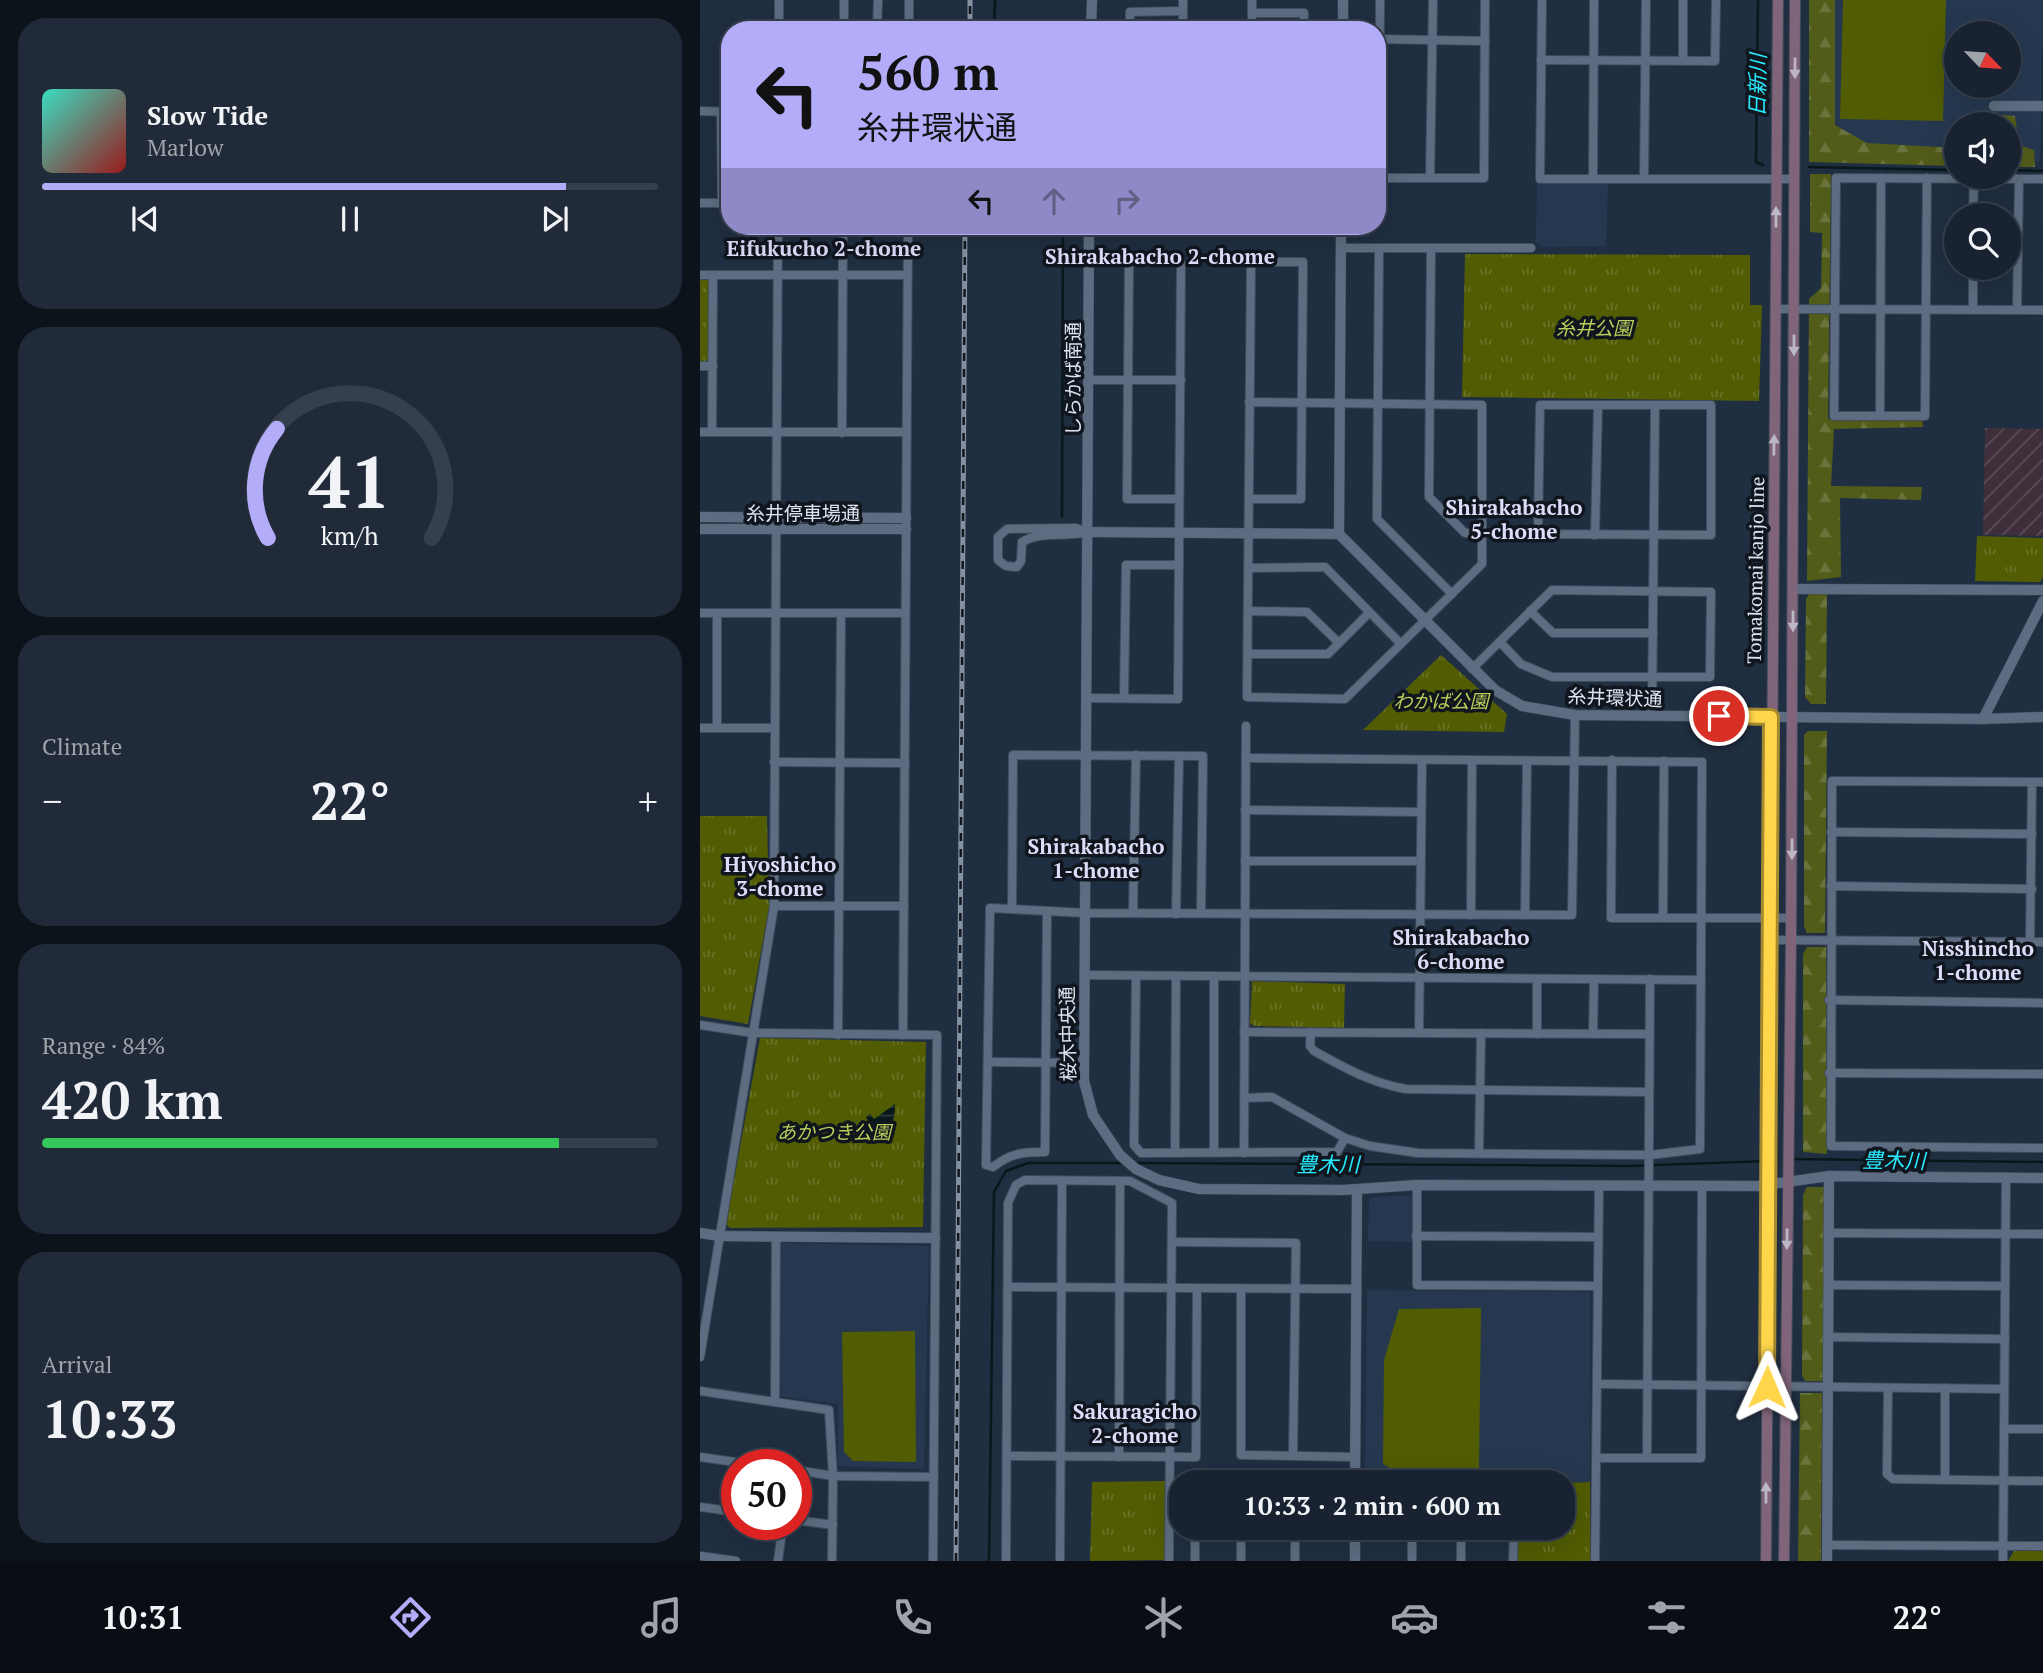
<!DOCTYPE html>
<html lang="en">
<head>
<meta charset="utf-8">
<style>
	body { margin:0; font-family:"PT Serif","Noto Sans JP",serif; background:#212a39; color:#f1f3f6; height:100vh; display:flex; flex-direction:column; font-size:26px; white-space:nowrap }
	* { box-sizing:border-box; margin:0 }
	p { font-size:23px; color:#9fa4ab }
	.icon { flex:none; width:38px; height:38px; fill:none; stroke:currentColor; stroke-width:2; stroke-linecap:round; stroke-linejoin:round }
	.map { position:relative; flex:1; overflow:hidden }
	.sheet { display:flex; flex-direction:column; gap:18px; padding:18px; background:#0d131b; width:700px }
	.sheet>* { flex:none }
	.guide { position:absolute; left:21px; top:21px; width:665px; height:214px; border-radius:28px; box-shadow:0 7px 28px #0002,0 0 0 2px #363f4d; background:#b3adf9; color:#111; overflow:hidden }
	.needle { width:46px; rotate:115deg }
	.buttons { position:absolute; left:1244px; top:21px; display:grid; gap:14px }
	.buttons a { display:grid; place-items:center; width:77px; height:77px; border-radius:50%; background:#182231; box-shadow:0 7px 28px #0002,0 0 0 2px #363f4d; font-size:35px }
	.speed { position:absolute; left:21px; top:1449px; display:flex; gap:14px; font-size:35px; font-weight:700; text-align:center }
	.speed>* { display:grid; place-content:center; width:91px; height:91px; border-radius:50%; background:#182231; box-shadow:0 7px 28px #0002,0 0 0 2px #363f4d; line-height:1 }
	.speed .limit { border:10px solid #d22; background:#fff; color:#111 }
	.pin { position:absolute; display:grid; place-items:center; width:60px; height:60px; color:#fff; margin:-30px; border:4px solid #fff; border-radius:50%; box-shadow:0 2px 7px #0007 }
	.me { position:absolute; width:77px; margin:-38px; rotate:1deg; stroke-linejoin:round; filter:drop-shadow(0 0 5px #0008) }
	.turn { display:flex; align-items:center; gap:24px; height:147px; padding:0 21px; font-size:32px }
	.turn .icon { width:91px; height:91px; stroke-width:2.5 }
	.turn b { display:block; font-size:49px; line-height:60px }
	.lanes { display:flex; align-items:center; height:66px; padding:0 21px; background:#0003; justify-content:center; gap:35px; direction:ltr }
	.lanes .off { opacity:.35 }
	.big { font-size:52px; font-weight:700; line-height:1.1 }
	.sheet .card { flex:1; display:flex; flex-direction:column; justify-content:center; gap:10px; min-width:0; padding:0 24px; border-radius:28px; background:#212a39 }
	.sheet .dial { align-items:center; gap:0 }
	.dial svg { height:182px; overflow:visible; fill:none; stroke:#363f4d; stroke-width:7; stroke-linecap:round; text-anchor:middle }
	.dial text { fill:#f1f3f6; stroke:none }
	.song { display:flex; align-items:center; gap:21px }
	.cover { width:84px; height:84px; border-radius:10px; background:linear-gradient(135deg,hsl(170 70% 55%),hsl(0 70% 35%)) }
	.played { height:7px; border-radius:4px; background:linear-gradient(90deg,#b3adf9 85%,#363f4d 85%) }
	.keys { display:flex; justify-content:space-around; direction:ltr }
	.heat { display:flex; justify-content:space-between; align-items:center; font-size:38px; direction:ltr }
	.charge { height:10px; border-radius:5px; background:linear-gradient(90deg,#34c759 84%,#363f4d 0) }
	.trip { position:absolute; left:469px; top:1470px; width:406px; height:70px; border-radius:28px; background:#182231; box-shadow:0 7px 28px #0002,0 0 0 2px #363f4d; font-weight:700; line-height:70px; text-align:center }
	.tabs { display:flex; height:112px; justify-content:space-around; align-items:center; background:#0a0e14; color:#9fa4ab }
	.tabs .icon { width:49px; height:49px }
	.tabs .selected { color:#b3adf9 }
	.tabs b { font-size:32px; color:#f1f3f6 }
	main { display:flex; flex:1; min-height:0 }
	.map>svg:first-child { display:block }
	.industrial { fill:url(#industrial-furrows) }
	.built { fill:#263850; fill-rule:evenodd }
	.green { fill:#515c03 }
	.forest { fill:url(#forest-firs) }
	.park { fill:url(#park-tufts) }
	.water { fill:url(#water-rules) }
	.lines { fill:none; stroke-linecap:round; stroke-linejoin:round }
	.stream { stroke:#08181a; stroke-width:2.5 }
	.minor-casing { stroke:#404c5b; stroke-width:10 }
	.tertiary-casing { stroke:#404c5b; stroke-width:11 }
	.secondary-casing { stroke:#404c5b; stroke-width:12 }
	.minor { stroke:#5d6c81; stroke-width:8 }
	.tertiary { stroke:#5d6c81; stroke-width:10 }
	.secondary { stroke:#806479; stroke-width:10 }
	.rail-casing { stroke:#8591a0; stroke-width:5 }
	.rail { stroke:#10161e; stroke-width:2.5; stroke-dasharray:8; stroke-linecap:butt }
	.oneway { fill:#bbb7c6 }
	.route-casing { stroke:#a68a30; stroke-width:18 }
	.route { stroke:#ffd54a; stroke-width:12 }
	.labels { text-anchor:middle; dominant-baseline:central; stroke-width:7; stroke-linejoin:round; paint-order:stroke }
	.park-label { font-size:19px; font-style:italic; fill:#bbce5b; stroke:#10161e }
	.street-label { font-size:19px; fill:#dbe4f0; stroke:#10161e }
	.water-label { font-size:21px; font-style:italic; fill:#26ecff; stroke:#10161e }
	.neighbourhood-label { font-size:21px; font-weight:bold; fill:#dddcf9; stroke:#10161e }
</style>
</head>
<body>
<main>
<section class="sheet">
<div class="card">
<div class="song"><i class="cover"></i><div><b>Slow Tide</b><p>Marlow</p></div></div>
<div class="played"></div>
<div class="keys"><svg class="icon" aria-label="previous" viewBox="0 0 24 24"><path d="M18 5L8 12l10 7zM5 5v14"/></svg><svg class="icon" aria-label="pause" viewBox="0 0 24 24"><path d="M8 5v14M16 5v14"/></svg><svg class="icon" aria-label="next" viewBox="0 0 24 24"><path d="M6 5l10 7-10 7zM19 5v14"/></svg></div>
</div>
<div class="card dial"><svg viewBox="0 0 100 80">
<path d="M14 69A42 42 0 1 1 86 69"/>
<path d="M14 69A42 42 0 0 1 18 21" stroke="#b3adf9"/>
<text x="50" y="56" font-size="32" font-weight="700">41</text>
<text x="50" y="72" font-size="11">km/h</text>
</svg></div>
<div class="card"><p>Climate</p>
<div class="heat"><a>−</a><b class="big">22°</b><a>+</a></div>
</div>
<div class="card"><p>Range · 84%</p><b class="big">420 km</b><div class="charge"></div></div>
<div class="card"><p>Arrival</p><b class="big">10:33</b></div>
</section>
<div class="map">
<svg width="1343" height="1561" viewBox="0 0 1343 1561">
	<defs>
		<pattern id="industrial-furrows" width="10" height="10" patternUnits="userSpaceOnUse" patternTransform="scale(1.75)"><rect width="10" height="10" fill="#3f2f3a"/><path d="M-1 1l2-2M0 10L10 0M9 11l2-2" fill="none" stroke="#5a4d57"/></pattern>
		<pattern id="forest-firs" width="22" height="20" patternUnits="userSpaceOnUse" patternTransform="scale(1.75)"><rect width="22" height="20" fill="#525c19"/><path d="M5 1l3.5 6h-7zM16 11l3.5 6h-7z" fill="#6a733b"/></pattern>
		<pattern id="park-tufts" width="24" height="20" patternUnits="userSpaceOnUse" patternTransform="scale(1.75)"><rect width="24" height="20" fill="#515c03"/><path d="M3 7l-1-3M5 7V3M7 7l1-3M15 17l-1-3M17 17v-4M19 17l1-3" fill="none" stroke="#697328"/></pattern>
		<pattern id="water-rules" width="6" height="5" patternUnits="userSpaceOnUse" patternTransform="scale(1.75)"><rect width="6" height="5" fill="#08181a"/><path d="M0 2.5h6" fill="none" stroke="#2b393c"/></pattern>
	</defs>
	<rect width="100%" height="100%" fill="#202e41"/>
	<path class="industrial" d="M1285,428L1343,429V536L1283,535Z"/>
	<g class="built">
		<path d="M1112,0H1343L1340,162L1309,161V124H1256V160L1111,157ZM1256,33H1309V86H1256Z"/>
		<path d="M837,183L908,184L906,246L842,247L836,242Z"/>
		<path d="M712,1195V1242L668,1241L669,1201L672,1197Z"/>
		<path d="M79,1243L229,1246L224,1469L138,1466V1404L78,1396Z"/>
		<path d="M667,1290L890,1292V1482H665Z"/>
	</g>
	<g class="green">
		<path d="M1143,0H1246L1243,121L1140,119Z"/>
		<path d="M781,1308L779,1471L697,1472L683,1464L684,1360L699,1309Z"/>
		<path d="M215,1331L216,1462L153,1461L144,1452L142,1332Z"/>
	</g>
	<g class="forest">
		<path d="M1109,0H1135V125L1167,143L1256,148V166L1109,162Z"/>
		<path d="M1302,115L1315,116L1319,145L1334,150L1335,167H1309V124H1301Z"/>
		<path d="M1110,174H1131L1128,419L1222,418L1223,427L1134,429L1131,486L1222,487L1221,500L1140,498L1141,577L1107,581L1109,299L1121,288L1122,233L1110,232Z"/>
		<path d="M1110,593H1127L1126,704H1111L1105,697L1106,599Z"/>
		<path d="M1108,731H1127L1125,933H1107L1104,926V735Z"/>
		<path d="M1107,947H1126L1127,1154L1103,1152V954Z"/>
		<path d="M1107,1187H1125L1123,1381H1105L1102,1375L1103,1195Z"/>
		<path d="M1100,1393H1122L1121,1561H1098Z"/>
	</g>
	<g class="park">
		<path d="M526,226H629V233L526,232Z"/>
		<path d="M765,254L1050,255V305H1062L1059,401L762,397Z"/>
		<path d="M0,278L10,280V360L0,362Z"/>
		<path d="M1277,536L1343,538V577L1340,582L1275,581Z"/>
		<path d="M741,655L807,714L804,732L663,730Z"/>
		<path d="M0,816H67L69,907L48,1024L0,1016Z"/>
		<path d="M552,981L645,984L644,1028L554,1026L550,1023Z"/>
		<path d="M60,1038L226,1042L223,1227L30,1228L26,1224Z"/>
		<path d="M465,1481V1560L390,1561L392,1482Z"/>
		<path d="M890,1482V1561H817V1528H863V1483Z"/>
		<path d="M1314,1551H1343V1561H1308Z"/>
	</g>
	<path class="water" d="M195,1104C196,1117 190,1134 178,1140L166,1117L170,1114L174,1119Z"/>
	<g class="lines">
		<g class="stream">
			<path d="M1058,0L1056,162L1063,165"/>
			<path d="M294,30L295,0"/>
			<path d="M1109,167L1256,170"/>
			<path d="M1309,170L1343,171"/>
			<path d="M362,517L363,226"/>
			<path d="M1091,1159L1343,1162"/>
			<path d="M433,1163L930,1166L1067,1161"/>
			<path d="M289,1561L294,1192L306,1171L328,1163H423"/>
		</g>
		<g class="minor-casing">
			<g id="minor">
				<path d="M209,0V30"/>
				<path d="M842,0L840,179H1095"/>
				<path d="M983,0V61"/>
				<path d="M552,13H604V30"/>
				<path d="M79,30V0"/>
				<path d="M144,30V0"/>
				<path d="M177,30L178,0"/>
				<path d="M430,30V12L483,11"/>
				<path d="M483,30V0"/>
				<path d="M552,30V0"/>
				<path d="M677,39L785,41"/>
				<path d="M841,60L1015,61L1016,0"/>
				<path d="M0,111L30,112"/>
				<path d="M21,112L22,203"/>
				<path d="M677,178H784L785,0"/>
				<path d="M679,178L680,0"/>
				<path d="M730,178L733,0"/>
				<path d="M1227,178L1225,416H1134L1136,178L1343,179"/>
				<path d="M893,179L894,0"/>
				<path d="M944,179L946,0"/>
				<path d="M0,203H30"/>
				<path d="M1273,215L1274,179"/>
				<path d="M641,248H831"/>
				<path d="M679,248L677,519L752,594"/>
				<path d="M731,248L729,497L765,533L781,534"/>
				<path d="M0,275H207"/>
				<path d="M1076,309L1343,310"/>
				<path d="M1273,310V268"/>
				<path d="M1317,310L1319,179"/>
				<path d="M0,366H13"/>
				<path d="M390,380H481"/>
				<path d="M549,402C627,403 705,404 782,405V564L645,699L547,697L551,262H603L601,499H549"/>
				<path d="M840,405H1011V535L838,534Z"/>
				<path d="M1180,416L1181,178"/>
				<path d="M0,432H206"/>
				<path d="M12,432L13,275"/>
				<path d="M142,433L143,226"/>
				<path d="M376,528L388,532C366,538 342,530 322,542L321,561L317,567L306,566L298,560V537L307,529Z"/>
				<path d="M895,535L898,405"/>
				<path d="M548,568L625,567L701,644"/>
				<path d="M548,611L607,612L639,643"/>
				<path d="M830,611L853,633H953"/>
				<path d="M0,613H205"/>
				<path d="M548,654H628L669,613"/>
				<path d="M772,669L852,590L1011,592L1010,677H852L821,664L800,642"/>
				<path d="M387,698L478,699L481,262H429L427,499H479"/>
				<path d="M424,698L426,565H479"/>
				<path d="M952,716L955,405"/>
				<path d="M0,728H74"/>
				<path d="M17,728V613"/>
				<path d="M912,760L911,918H1091"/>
				<path d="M74,762L205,763"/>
				<path d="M1343,782L1132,781L1131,1146L1343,1148"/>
				<path d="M545,810L720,812"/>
				<path d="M1131,832L1332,834"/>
				<path d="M545,861H720"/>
				<path d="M1131,886L1332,889"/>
				<path d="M74,906H204"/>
				<path d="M312,909L313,755L503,756L501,913"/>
				<path d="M347,911L345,1152C323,1152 311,1153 293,1167L286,1165L290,908L385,913L872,915L875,715"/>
				<path d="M433,913L436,755"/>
				<path d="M476,914L479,756"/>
				<path d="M771,915L772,762"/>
				<path d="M825,915L827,761"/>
				<path d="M963,917L964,761"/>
				<path d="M1069,940L1343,942"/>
				<path d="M1330,942L1332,782"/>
				<path d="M384,975L1001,980"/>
				<path d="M436,976L434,1145L441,1153L637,1152L645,1138"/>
				<path d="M514,977V1152"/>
				<path d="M837,979V1034"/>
				<path d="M1129,1000L1343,1003"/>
				<path d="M0,1025L53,1033L237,1035L233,1561"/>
				<path d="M544,1032L949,1034"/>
				<path d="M611,1032L610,1046L614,1051C645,1068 671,1083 706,1089L949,1092"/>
				<path d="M719,1033L722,762"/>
				<path d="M893,1034L894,979"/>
				<path d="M138,1035L141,614"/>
				<path d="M203,1035L208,226"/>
				<path d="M288,1062L383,1063"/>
				<path d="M1129,1073L1343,1074"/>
				<path d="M544,1098L572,1097L645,1138L670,1146L718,1153L950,1155L1000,1149L1002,762L546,758"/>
				<path d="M475,1152L476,977"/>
				<path d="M544,1153L546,726"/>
				<path d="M779,1153L781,1033"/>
				<path d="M717,1185V1285L897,1286"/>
				<path d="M1129,1233L1343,1234"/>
				<path d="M716,1236L898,1237"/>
				<path d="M472,1242L596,1243L593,1455"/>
				<path d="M1128,1285L1305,1286"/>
				<path d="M308,1287L656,1289"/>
				<path d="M541,1289V1455L655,1457"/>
				<path d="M1128,1337L1305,1339"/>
				<path d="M0,1357L74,906L78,226"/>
				<path d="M897,1384L1304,1389"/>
				<path d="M1188,1388L1187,1474L1193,1479L1343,1481"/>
				<path d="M0,1391L129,1410L133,1476L132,1561"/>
				<path d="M75,1402L76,1237"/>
				<path d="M1304,1429H1343"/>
				<path d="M307,1456L496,1457L497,1288"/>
				<path d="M0,1457L56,1465"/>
				<path d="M419,1457L420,1181"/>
				<path d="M897,1458H1001L1002,1185"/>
				<path d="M947,1458L950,979"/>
				<path d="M96,1470L133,1476L234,1477"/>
				<path d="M1245,1480V1388"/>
				<path d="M0,1507L37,1512"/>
				<path d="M470,1512H481"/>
				<path d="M96,1520L133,1525"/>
				<path d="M1127,1545L1343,1546"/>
				<path d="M0,1556L36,1561"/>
				<path d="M78,1561L83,1524"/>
				<path d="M306,1561L308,1203L316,1185L325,1180L430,1181L472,1203L469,1561"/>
				<path d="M360,1561L362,1181"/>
				<path d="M495,1561V1528"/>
				<path d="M541,1561V1528"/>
				<path d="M595,1561V1528"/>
				<path d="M712,1561V1528"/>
				<path d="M761,1561V1528"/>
				<path d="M813,1561L814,1528"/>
				<path d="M895,1561L899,1185"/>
				<path d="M1303,1561L1306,1177"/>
			</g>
		</g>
		<g class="tertiary-casing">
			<g id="tertiary">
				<path d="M391,30L392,0"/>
				<path d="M643,30V0"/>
				<path d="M1294,106H1343"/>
				<path d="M389,226L384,1081L393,1115L420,1155L436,1169L459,1180L499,1189L643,1190L717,1185L1058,1186L1129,1176L1343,1178"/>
				<path d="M641,226L639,534L795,690L822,706L875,715L1283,719L1343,717"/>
				<path d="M0,517L206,518"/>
				<path d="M0,529H206"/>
				<path d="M388,532L639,534"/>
				<path d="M1094,589L1343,590"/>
				<path d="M1283,719L1343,601"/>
				<path d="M0,1233L19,1236L235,1238"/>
				<path d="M655,1482L657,1190"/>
				<path d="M655,1561V1528"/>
				<path d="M1127,1561L1129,1176"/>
			</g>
		</g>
		<g class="secondary-casing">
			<g id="secondary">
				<path d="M1066,1561L1078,0"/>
				<path d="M1084,1561L1091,940L1095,0"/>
			</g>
		</g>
		<use href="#minor" class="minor"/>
		<use href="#tertiary" class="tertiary"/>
		<use href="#secondary" class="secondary"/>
		<g class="rail-casing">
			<g id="rail">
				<path d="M270,30V0"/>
				<path d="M256,1561L265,226"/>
			</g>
		</g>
		<use href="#rail" class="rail"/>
	</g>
	<defs><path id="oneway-solid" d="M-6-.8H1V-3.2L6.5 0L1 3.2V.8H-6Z" transform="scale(1.75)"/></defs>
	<g class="oneway">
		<use href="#oneway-solid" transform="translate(1095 68) rotate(90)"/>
		<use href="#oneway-solid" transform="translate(1076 217) rotate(-90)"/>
		<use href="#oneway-solid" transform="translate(1094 345) rotate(90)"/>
		<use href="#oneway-solid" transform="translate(1074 445) rotate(-89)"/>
		<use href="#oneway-solid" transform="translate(1093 621) rotate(90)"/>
		<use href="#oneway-solid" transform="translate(1092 849) rotate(90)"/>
		<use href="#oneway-solid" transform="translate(1087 1239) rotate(91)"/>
		<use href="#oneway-solid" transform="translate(1066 1493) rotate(-90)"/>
	</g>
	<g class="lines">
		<g class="route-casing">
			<path id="route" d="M1019,716L1071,717L1067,1387"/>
		</g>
		<use href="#route" class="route"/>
	</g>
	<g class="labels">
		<g class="park-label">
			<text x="894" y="327">糸井公園</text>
			<text x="741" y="700">わかば公園</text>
			<text x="134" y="1131">あかつき公園</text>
		</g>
		<g class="street-label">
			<text transform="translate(372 379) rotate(-90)">しらかば南通</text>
			<text x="103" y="512">糸井停車場通</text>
			<text transform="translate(1055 570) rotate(-89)">Tomakomai kanjo line</text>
			<text transform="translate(915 697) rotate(2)">糸井環状通</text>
			<text transform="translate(367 1034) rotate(-91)">桜木中央通</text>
		</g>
		<g class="water-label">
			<text transform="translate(1057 85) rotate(-89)">日新川</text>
			<text transform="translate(1194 1160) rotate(1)">豊木川</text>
			<text x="628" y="1164">豊木川</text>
		</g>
		<g class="neighbourhood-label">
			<text x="124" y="248">Eifukucho 2-chome</text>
			<text x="460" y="256">Shirakabacho 2-chome</text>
			<text x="814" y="507">Shirakabacho<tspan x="814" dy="24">5-chome</tspan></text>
			<text x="396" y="846">Shirakabacho<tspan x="396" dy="24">1-chome</tspan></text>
			<text x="80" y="864">Hiyoshicho<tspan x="80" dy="24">3-chome</tspan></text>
			<text x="761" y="937">Shirakabacho<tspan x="761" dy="24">6-chome</tspan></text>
			<text x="1278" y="948">Nisshincho<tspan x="1278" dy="24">1-chome</tspan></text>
			<text x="435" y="1411">Sakuragicho<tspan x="435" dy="24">2-chome</tspan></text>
		</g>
	</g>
</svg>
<div class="buttons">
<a><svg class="needle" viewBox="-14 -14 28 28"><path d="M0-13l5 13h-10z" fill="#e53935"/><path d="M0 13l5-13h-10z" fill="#9fa4ab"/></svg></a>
<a><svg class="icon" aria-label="sound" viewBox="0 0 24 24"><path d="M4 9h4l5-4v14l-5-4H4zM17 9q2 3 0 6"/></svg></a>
<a><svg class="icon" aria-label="search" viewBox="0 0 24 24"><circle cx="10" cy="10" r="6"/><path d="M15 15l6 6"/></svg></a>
</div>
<div class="speed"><div class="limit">50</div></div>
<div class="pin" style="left:1019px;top:716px;background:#d93025"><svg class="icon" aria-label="arrive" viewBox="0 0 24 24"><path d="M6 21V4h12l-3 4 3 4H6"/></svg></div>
<svg class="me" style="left:1067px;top:1387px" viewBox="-20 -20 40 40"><path d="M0-17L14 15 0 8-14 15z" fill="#ffd54a" stroke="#fff" stroke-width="4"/></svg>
<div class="trip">10:33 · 2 min · 600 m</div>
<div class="guide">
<div class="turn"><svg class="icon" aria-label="left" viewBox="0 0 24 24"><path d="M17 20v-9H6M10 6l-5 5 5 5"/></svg><div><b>560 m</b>糸井環状通</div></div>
<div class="lanes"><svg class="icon" aria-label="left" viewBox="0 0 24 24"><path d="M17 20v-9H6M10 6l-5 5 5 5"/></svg><svg class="icon off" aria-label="ahead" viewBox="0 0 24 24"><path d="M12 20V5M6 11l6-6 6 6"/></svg><svg class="icon off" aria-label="right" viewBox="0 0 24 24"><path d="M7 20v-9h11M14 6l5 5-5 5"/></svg></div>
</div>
</div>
</main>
<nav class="tabs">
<b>10:31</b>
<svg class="icon selected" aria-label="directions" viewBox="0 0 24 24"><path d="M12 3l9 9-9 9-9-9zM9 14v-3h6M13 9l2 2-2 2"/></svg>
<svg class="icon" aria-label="music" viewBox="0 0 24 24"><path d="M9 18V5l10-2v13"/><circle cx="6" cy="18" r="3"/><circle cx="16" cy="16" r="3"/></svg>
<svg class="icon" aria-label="phone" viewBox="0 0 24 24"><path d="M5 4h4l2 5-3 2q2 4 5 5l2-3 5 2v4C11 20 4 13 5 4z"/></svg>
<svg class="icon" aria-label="climate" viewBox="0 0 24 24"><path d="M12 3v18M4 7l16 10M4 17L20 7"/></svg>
<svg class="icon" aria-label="car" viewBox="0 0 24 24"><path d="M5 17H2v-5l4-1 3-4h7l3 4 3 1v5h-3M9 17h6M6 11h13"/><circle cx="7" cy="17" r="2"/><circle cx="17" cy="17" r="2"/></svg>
<svg class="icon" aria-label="filters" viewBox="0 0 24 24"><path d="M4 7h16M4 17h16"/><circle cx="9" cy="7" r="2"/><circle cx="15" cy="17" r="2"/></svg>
<b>22°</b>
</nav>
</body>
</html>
